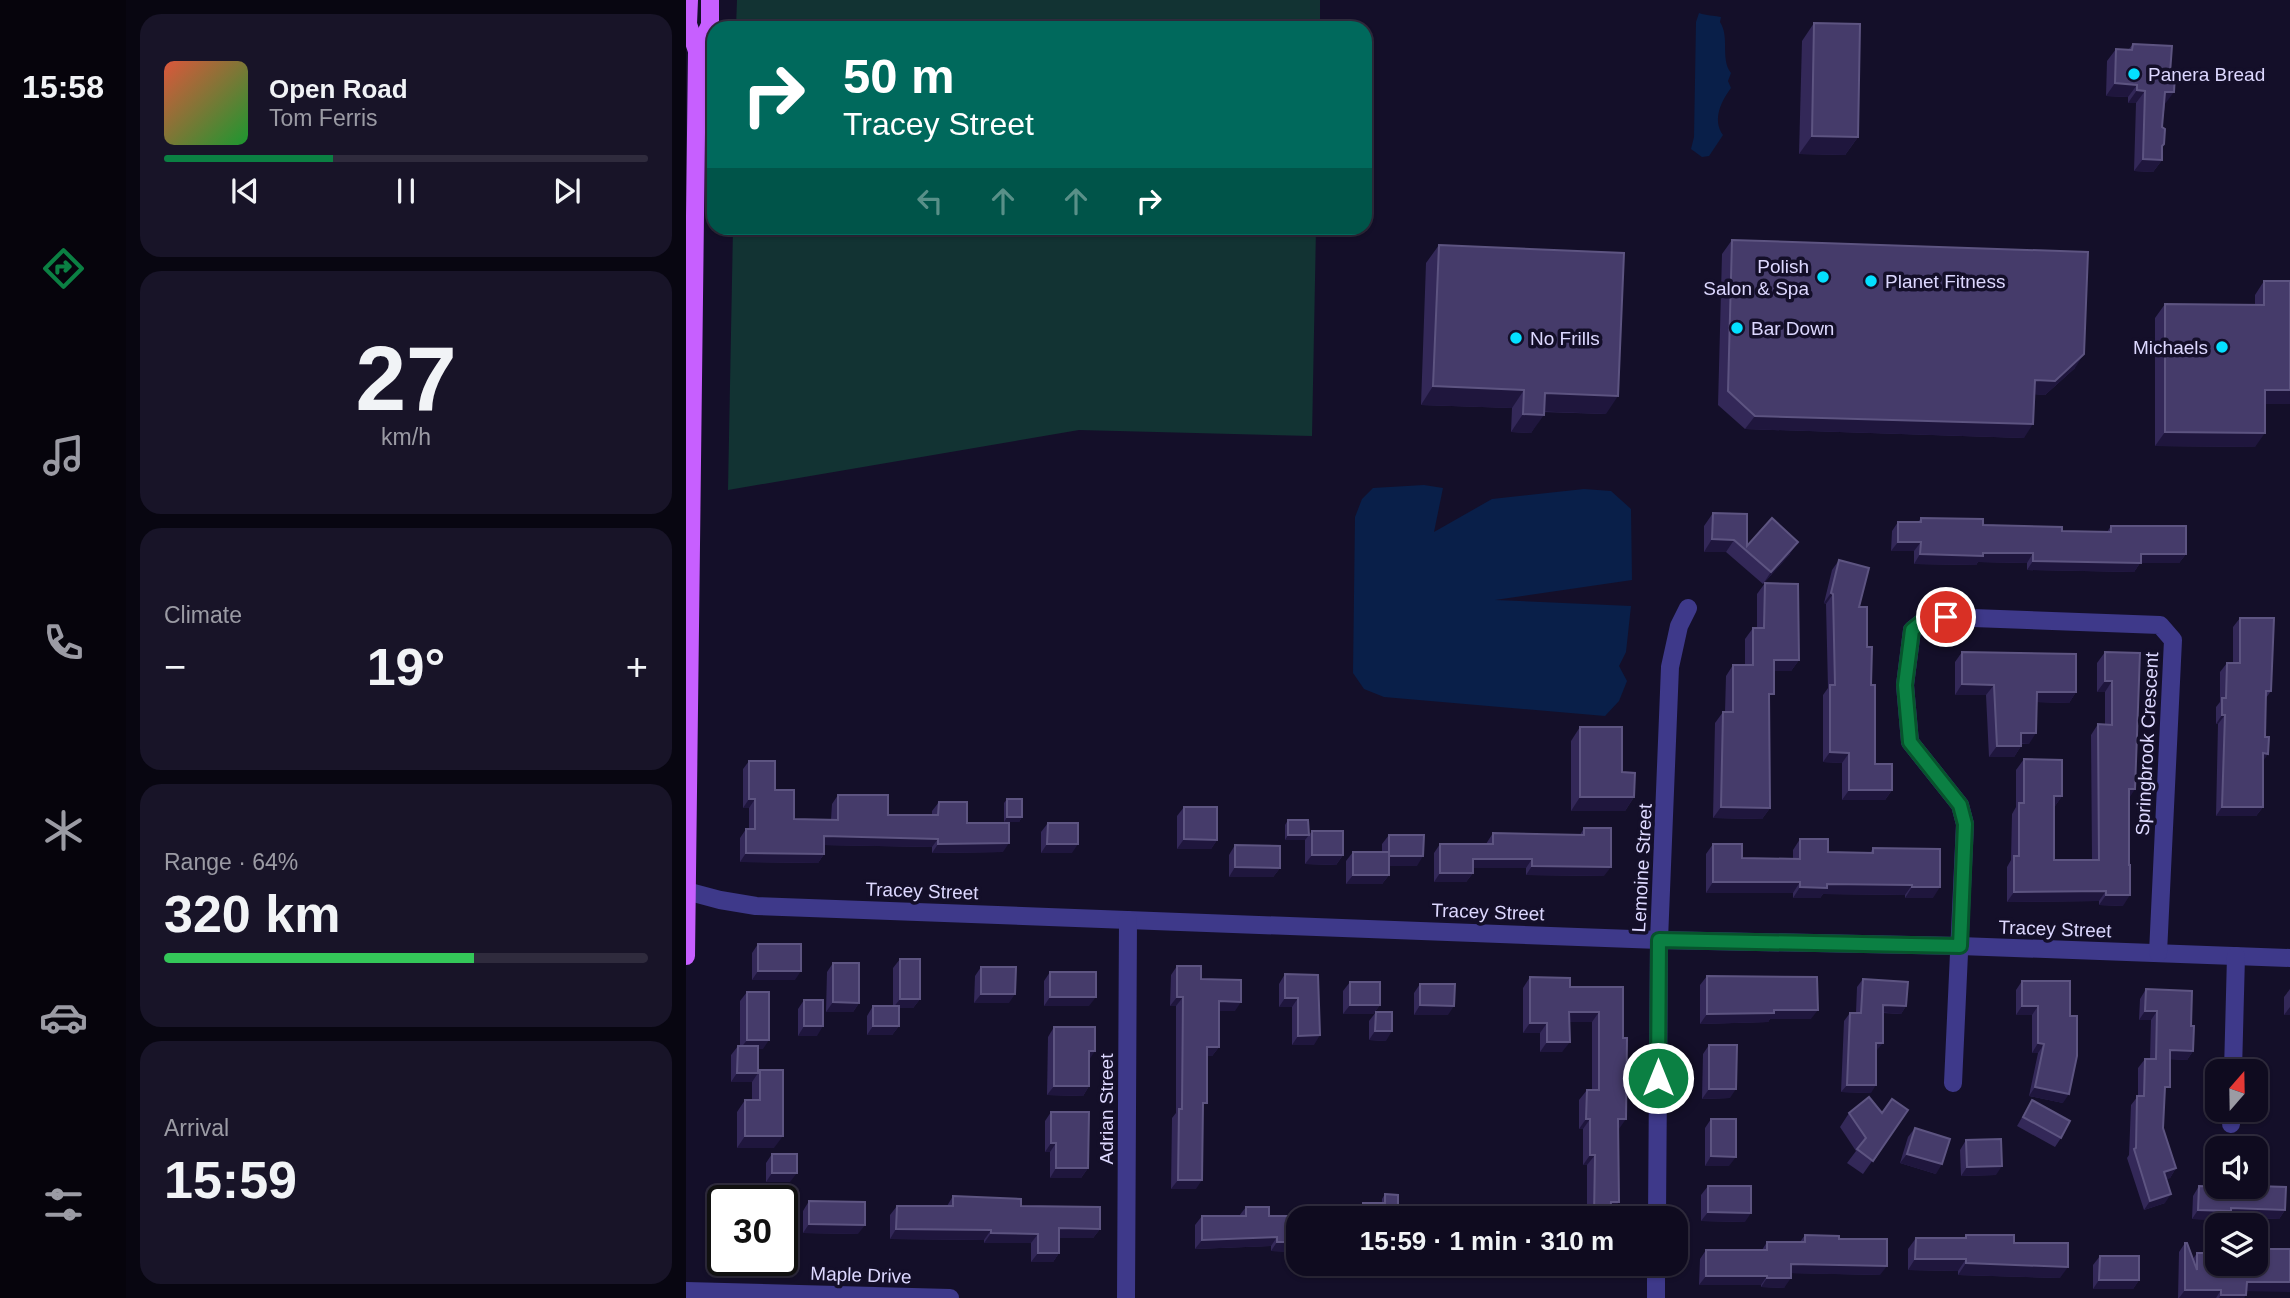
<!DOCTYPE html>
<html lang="en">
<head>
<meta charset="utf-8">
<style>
	body { margin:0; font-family:Arial,sans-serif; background:#181428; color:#f1f3f6; height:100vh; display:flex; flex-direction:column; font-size:26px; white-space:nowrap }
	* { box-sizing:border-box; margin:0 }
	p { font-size:23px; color:#9b9ba4 }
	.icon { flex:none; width:38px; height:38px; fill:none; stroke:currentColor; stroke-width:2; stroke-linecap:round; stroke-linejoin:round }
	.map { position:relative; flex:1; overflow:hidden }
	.sheet { display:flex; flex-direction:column; gap:14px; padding:14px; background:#080611; width:560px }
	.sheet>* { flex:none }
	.banner { position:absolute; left:21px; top:21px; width:665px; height:214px; border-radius:21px; box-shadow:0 2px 5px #0004,0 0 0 2px #2f2b3d; background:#00695c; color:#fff; overflow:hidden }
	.needle { width:46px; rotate:20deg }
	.tools { position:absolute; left:1519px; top:1059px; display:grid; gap:14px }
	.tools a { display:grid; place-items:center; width:63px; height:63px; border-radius:14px; background:#0f0b1f; box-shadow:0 2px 5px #0004,0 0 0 2px #2f2b3d; font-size:35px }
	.speed { position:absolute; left:21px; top:1185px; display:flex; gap:14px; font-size:35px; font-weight:700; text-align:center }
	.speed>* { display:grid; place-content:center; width:91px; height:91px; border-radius:50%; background:#0f0b1f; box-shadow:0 2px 5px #0004,0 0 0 2px #2f2b3d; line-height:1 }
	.speed .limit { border:4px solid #111; border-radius:10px; background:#fff; color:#111 }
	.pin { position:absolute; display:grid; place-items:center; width:60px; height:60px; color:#fff; margin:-30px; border:4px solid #fff; border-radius:50%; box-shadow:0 2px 7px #0007 }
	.me { position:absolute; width:77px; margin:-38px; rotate:0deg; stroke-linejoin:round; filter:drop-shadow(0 0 5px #0008) }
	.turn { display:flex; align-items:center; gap:24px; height:147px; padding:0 21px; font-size:32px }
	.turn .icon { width:91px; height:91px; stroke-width:2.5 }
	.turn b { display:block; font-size:49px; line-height:60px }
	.lanes { display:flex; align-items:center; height:66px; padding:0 21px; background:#0003; justify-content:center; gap:35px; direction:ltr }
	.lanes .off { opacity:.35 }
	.big { font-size:52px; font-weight:600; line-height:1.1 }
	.sheet .tile { flex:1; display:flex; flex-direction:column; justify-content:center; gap:10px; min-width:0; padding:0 24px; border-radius:21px; background:#181428 }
	.sheet .dial { align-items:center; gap:0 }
	.dial b { font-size:91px; line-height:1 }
	.song { display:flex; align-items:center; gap:21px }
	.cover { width:84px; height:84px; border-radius:10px; background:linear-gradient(135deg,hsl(10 70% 55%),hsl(130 70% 35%)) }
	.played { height:7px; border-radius:4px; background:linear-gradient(90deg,#0b8043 35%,#2f2b3d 35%) }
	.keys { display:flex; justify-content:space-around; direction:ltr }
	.heat { display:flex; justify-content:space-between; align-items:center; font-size:38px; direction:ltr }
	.charge { height:10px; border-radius:5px; background:linear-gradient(90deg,#34c759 64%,#2f2b3d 0) }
	.trip { position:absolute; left:600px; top:1206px; width:402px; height:70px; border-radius:21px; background:#0f0b1f; box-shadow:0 2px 5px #0004,0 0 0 2px #2f2b3d; font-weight:600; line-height:70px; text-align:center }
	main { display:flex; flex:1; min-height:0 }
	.dock { display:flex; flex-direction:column; width:126px; justify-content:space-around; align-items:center; background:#06040c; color:#9b9ba4 }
	.dock .icon { width:49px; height:49px }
	.dock .active { color:#0b8043 }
	.dock b { font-size:32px; color:#f1f3f6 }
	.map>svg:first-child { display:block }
	.green { fill:#123333 }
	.water { fill:#091f49 }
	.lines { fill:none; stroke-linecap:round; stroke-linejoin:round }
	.minor { stroke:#3e398a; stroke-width:18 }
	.major { stroke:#c75fff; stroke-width:18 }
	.wall { fill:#332858 }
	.shaded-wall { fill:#1f163d }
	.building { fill:#453b6a; stroke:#5d5481; stroke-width:2 }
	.route-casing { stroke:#07532c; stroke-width:18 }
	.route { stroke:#0b8043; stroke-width:12 }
	.poi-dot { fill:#04e0ff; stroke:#140f29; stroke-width:2.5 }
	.labels { text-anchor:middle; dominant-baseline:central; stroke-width:7; stroke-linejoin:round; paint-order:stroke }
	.poi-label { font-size:19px; fill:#ddd8ff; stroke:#140f29; text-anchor:start }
	.street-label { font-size:19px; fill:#ddd8ff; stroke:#140f29 }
</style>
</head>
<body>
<main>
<nav class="dock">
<b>15:58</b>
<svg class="icon active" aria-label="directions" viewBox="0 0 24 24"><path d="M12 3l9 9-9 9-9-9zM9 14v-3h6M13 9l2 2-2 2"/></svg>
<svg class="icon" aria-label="music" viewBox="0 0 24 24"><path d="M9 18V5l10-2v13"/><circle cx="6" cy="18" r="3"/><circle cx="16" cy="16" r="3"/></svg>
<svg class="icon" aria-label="phone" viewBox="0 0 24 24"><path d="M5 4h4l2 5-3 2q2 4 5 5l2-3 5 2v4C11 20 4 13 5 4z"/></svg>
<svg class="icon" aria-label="climate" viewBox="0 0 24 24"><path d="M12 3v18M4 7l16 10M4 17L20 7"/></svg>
<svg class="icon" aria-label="car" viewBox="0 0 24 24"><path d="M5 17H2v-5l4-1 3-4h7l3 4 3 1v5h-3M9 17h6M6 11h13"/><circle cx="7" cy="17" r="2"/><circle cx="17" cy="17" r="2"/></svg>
<svg class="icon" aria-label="filters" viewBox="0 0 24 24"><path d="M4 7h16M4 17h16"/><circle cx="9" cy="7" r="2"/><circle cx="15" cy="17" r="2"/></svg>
</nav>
<section class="sheet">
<div class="tile">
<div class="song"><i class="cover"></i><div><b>Open Road</b><p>Tom Ferris</p></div></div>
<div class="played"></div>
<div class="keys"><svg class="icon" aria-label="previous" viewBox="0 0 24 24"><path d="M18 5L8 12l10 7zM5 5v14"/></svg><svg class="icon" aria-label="pause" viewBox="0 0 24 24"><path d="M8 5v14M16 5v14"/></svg><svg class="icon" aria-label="next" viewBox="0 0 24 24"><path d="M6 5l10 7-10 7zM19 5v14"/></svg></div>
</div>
<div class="tile dial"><b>27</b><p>km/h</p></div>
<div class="tile"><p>Climate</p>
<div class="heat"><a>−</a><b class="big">19°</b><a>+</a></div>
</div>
<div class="tile"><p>Range · 64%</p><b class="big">320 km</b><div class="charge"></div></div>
<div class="tile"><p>Arrival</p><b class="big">15:59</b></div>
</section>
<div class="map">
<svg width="1604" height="1298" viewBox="0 0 1604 1298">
	<rect width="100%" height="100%" fill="#140f29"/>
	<g class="green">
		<path d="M51,0H634V28H50Z"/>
		<path d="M47,228H630L626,436L393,430L42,490Z"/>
	</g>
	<g class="water">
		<path d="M1013,13C1021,16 1027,15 1035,17L1034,22C1044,37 1034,59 1045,73L1042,81L1045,88C1035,101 1026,120 1037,135L1023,156L1016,157L1005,149L1008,137L1010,22Z"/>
		<path d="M738,485L757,488L748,532L806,499L898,489L925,491L945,509L946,580L809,600L945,606L940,652L933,666L941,681L933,701L919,716L698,697L678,689L667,673L669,517L676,499L687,488Z"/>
	</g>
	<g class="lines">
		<g class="minor">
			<path d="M0,891L34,900L70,906L973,940L1274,946L1604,958"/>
			<path d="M1547,1071L1550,956"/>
			<path d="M1267,1083L1279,824L1274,805L1224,742L1219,685L1226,630L1241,618L1260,617L1474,625L1487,640L1472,953"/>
			<path d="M1545,1124L1546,1110"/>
			<path d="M971,1218L973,940L984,667L993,626L1002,608"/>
			<path d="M0,1291L264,1298"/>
			<path d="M440,1298L442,920"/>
			<path d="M970,1298V1264"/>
		</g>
		<g class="major">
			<path d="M11,51L24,25V0"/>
			<path d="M0,956L11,51L2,24L3,0"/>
		</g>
	</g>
	<g class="wall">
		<path d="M1128,23L1172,137L1159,155L1113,154L1116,41Z"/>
		<path d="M1447,44L1479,104L1476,127L1478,144L1476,147V160L1467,172L1448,171L1450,103H1442V97L1420,96L1421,61L1430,49H1443Z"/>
		<path d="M1046,240L1389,368L1359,395L1348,394L1338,438L1059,429L1032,405L1036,254Z"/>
		<path d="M753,245L920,414L858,412L845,433L825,432L826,408L735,405L740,263Z"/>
		<path d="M1578,281L1579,404L1569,447L1469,446V318L1479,304L1569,305V295Z"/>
		<path d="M1027,513L1061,546L1104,554L1077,584L1040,552H1018V526Z"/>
		<path d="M1235,518L1376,531L1421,532L1425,526L1500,554L1493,563H1454L1448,572L1341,570V563L1292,562L1290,565L1228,564V551H1205L1206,531L1212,522H1232Z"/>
		<path d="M1153,560L1173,607L1181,647L1185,685L1189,764L1206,790L1199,800H1156V763L1137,762V695L1142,688L1140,604L1138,603L1146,570Z"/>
		<path d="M1079,583L1113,660L1105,671H1088L1083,701L1084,808L1076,819L1027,818L1029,723L1037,712H1039L1040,676L1047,665H1059V639L1067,628H1071V594Z"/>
		<path d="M1554,618L1585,691L1580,698L1577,762V807L1570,816H1530L1532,724H1530V707L1534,702V672L1541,663H1547V627Z"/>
		<path d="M1276,652L1390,692L1383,703L1351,702L1343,744H1335V746L1328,757H1303L1300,695H1269V662Z"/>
		<path d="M1419,652L1454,653L1443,798L1437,906L1413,905V901L1321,902V867L1325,860L1326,814L1330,807V770L1338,759L1376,796L1369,806L1368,860H1406L1405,735L1412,724H1419V692H1411V663Z"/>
		<path d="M894,727L936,772L948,797L939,811H885V741Z"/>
		<path d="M63,761L89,790L108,819L145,820L146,804L152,795L202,815H246V811L253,802L317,852L246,853V847L138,845V854L132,863L54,862V838L60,829H63V808H57V769Z"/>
		<path d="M321,799L336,817L333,822H318V803Z"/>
		<path d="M498,807L531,840L525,849H491V816Z"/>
		<path d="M602,820L623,835L626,831L657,855L650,865L619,864V840H599V825Z"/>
		<path d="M362,823L386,853H355V832Z"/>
		<path d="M898,828L918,876L840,875V868H787V873L780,882H748V853L754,844H800L807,833L894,835Z"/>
		<path d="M703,835L731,866H703V875L696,884H660V861L667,852H696V844Z"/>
		<path d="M1114,839L1142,852L1184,853L1187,848L1247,898H1219V895L1137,894L1134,898H1107V893H1020V854L1027,844L1056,858L1107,859V850Z"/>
		<path d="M549,845L594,868L587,877H543V855Z"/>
		<path d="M72,944L109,980H66V953Z"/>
		<path d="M214,959L234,999L227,1008H213V1026L206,1035H181V1016L187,1006H207V968Z"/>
		<path d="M147,963L173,1003L167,1012H140L141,972Z"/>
		<path d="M491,966L515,979L549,1011H533V1047L526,1056H521L510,1189H485L486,1118L490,1113V1006H484L485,975Z"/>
		<path d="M295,967L323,1003H288L289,976Z"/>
		<path d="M364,972L403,1006H358V981Z"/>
		<path d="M599,974L632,975L628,1045H606V1007H593V984Z"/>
		<path d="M1021,976L1125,1019H1084L1082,1022L1014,1024V985Z"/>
		<path d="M844,977L884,987H937L932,1129L926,1212H924V1218H901V1165H897V1129H893V1100L901,1090H906V1022H883L876,1052H854V1033H837V988Z"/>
		<path d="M1177,979L1220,1006L1215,1014L1197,1013L1191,1050H1190L1185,1093L1155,1092L1158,1021L1164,1013H1170L1171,987Z"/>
		<path d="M1336,981H1384L1377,1103L1343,1096L1352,1053H1346V1015H1330V990Z"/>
		<path d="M664,982L694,1005L687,1014H657V991Z"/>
		<path d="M734,984L762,1015H728V993Z"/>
		<path d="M1460,989L1505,1026L1507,1051L1501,1060L1484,1059L1478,1094L1477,1128L1490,1168L1484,1178L1480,1179L1479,1203L1458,1210L1441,1158L1443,1155L1445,1105L1452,1096V1068L1459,1059H1464L1465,1020H1453L1454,999Z"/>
		<path d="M1604,989V1015H1598V997Z"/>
		<path d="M61,992L77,1049H72V1073L74,1070L88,1148H51V1112L59,1100H66V1082H45V1055L52,1046H54V1001Z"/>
		<path d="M118,1000L131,1036H112V1009Z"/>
		<path d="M690,1012L700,1041L683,1040V1021Z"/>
		<path d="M368,1027L403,1060V1086L397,1096L361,1095L362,1037Z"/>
		<path d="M1023,1045L1044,1098L1016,1099L1017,1054Z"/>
		<path d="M1346,1100L1375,1138L1369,1147L1331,1126Z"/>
		<path d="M1222,1110L1177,1174L1161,1163L1170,1151L1154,1127L1163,1113H1196Z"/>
		<path d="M365,1112L402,1168L395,1178H364V1152H359V1121Z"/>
		<path d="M1025,1119L1043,1166H1019V1128Z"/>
		<path d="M1229,1128L1250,1174L1214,1163L1222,1137Z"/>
		<path d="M1280,1140L1310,1175L1275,1176L1274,1150Z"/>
		<path d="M86,1154L104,1182H80V1163Z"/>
		<path d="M1022,1186L1059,1222L1015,1221V1195Z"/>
		<path d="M1513,1186L1561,1188L1562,1186L1599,1210L1593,1219L1540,1217L1538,1220L1506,1219L1507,1196Z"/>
		<path d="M699,1194L710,1218H612V1252L585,1251V1246L509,1249V1225L516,1216H553L560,1207L583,1216H642L646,1211H671L677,1203H696V1199Z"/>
		<path d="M267,1196L335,1206L414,1229L407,1238H373V1253L367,1262H345V1243H298V1240L204,1239V1215L211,1206H261Z"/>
		<path d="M123,1201L172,1234L117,1233V1211Z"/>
		<path d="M1119,1235L1153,1239L1194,1275L1105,1273L1098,1288L1075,1287V1285H1013L1014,1259L1020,1250H1076L1081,1242H1114Z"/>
		<path d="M1280,1235L1328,1243L1374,1278L1272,1275V1271L1222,1270V1249L1230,1238H1278Z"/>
		<path d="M1499,1243L1507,1259L1511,1253H1576L1579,1249H1604L1560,1291L1558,1298H1492L1493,1252Z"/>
		<path d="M1414,1256L1453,1280L1447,1289H1407V1265Z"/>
	</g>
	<g class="shaded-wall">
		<path d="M1429,83L1451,85L1442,97L1420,96Z"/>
		<path d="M1451,90L1459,91L1450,103H1442Z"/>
		<path d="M1479,92H1488L1479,104H1471Z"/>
		<path d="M1126,136L1172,137L1159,155L1113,154Z"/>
		<path d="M1457,159L1476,160L1467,172L1448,171Z"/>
		<path d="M1398,354L1389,368L1359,395L1339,394L1349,380Z"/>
		<path d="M747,386L838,390L826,408L735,405Z"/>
		<path d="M1579,390H1604V404H1570Z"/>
		<path d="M859,393L932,396L920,414L846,411Z"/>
		<path d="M837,414L858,415L845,433L825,432Z"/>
		<path d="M1069,416L1347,424L1338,438L1059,429Z"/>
		<path d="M1479,432L1579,433L1569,447L1469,446Z"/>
		<path d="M1026,539L1048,540L1040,552H1018Z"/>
		<path d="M1112,542L1104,554L1077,584L1085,572Z"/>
		<path d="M1212,542H1235L1228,551H1205Z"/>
		<path d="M1297,553H1347L1341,563L1292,562L1290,565L1228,564L1234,554Z"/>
		<path d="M1455,554H1500L1493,563H1454L1448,572L1341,570L1347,561Z"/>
		<path d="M1145,593L1147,594L1140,604L1138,603Z"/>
		<path d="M1088,660H1113L1105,671H1080Z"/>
		<path d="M1419,681H1426L1419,692H1411Z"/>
		<path d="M1276,684L1308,685L1300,695H1269Z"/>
		<path d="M1351,692H1390L1383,703L1344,702Z"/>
		<path d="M1536,715H1539L1532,724H1530Z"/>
		<path d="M1335,733H1350L1343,744L1328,743Z"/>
		<path d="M1311,746H1335L1328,757H1303Z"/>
		<path d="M1144,752L1163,753L1156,763L1137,762Z"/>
		<path d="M1577,753L1582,754L1576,763Z"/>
		<path d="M1443,789H1449L1442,800Z"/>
		<path d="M1163,790H1206L1199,800H1156Z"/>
		<path d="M1368,796H1376L1369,806Z"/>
		<path d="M894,797H948L939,811H885Z"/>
		<path d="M63,799H69L63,808H57Z"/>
		<path d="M1035,807L1084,808L1076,819L1027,818Z"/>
		<path d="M1536,807H1577L1570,816H1530Z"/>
		<path d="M321,817H336L333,822H318Z"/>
		<path d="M602,835H623L619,840H599Z"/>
		<path d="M138,836L252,839L246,847L132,845Z"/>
		<path d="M498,839L531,840L525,849H491Z"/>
		<path d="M323,843L317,852L246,853L252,844Z"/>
		<path d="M361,844H392L386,853H355Z"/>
		<path d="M60,853L138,854L132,863L54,862Z"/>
		<path d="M626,855H657L650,865L619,864Z"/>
		<path d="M703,856H737L731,866H696Z"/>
		<path d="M787,859H846L840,868H780Z"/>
		<path d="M846,866L925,867L918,876L840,875Z"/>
		<path d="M549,867L594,868L587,877H543Z"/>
		<path d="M754,873H787L780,882H748Z"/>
		<path d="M667,875H703L696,884H660Z"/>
		<path d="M1027,882H1114L1107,893H1020Z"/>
		<path d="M1141,884L1226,885L1219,895L1137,894L1134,898H1107L1114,887Z"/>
		<path d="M1226,887H1254L1247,898H1219Z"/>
		<path d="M1420,891L1413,901L1321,902L1328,892Z"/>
		<path d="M1420,895H1444L1437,906L1413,905Z"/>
		<path d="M72,971H115L109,980H66Z"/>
		<path d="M295,994H329L323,1003H288Z"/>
		<path d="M364,997H410L403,1006H358Z"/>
		<path d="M491,997H497L490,1006H484Z"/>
		<path d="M599,998H612L606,1007H593Z"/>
		<path d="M214,999H234L227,1008H207Z"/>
		<path d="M533,1001L555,1002L549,1011H526Z"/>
		<path d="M147,1002L173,1003L167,1012H140Z"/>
		<path d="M664,1005H694L687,1014H657Z"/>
		<path d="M734,1005L768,1006L762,1015H728Z"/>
		<path d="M1197,1005L1220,1006L1215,1014L1192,1012Z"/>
		<path d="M1336,1006H1352L1346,1015H1330Z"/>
		<path d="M1604,1007V1015H1598Z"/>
		<path d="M1088,1010H1132L1125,1019H1084L1082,1022L1014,1024L1021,1014Z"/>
		<path d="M1459,1011H1471L1465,1020H1453Z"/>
		<path d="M883,1012H913L906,1022H876Z"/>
		<path d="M844,1023H861L854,1033H837Z"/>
		<path d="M118,1026H137L131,1036H112Z"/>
		<path d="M187,1026H213L206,1035H181Z"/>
		<path d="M689,1031H706L700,1041L683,1040Z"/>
		<path d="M634,1035L628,1045H606L612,1036Z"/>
		<path d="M61,1040H83L77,1049H54Z"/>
		<path d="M861,1042H884L876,1052H854Z"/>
		<path d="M1190,1043H1197L1191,1050H1185Z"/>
		<path d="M1352,1043L1358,1044L1352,1053H1346Z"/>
		<path d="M521,1047H533L526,1056H514Z"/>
		<path d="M1484,1050L1507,1051L1501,1060L1478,1059Z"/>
		<path d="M403,1051H409L403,1060Z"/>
		<path d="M51,1073H72L66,1082H45Z"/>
		<path d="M1161,1085H1190L1185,1093L1155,1092Z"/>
		<path d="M368,1086H403L397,1096L361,1095Z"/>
		<path d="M1349,1087L1383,1094L1377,1103L1343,1096Z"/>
		<path d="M1023,1089H1050L1044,1098L1016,1099Z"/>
		<path d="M900,1119H904L897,1129H893Z"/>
		<path d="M932,1119H940L933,1129Z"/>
		<path d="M59,1136H97L88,1148H51Z"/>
		<path d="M365,1143H370L364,1152H359Z"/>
		<path d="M1221,1154L1256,1164L1250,1174L1214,1163Z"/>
		<path d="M904,1155H909L901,1165H897Z"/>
		<path d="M1025,1156L1050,1157L1043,1166H1019Z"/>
		<path d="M1316,1166L1310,1175L1275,1176L1281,1167Z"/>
		<path d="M370,1168H402L395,1178H364Z"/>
		<path d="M1490,1168L1484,1178L1472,1182L1478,1172Z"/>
		<path d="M86,1173H111L104,1182H80Z"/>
		<path d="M492,1180H516L510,1189H485Z"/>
		<path d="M1485,1194L1479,1203L1458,1210L1464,1201Z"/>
		<path d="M925,1202H933L926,1212H917Z"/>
		<path d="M1545,1208L1599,1210L1593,1219L1540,1217L1538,1220L1506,1219L1512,1210Z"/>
		<path d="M1022,1212L1065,1213L1059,1222L1015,1221Z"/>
		<path d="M699,1214H712L710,1218H696Z"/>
		<path d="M123,1224L179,1225L172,1234L117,1233Z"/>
		<path d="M373,1228L414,1229L407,1238H367Z"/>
		<path d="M210,1229L305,1230L298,1240L204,1239Z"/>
		<path d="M305,1233L352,1234L345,1243H298Z"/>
		<path d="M591,1237L585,1246L509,1249L516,1240Z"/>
		<path d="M591,1242H612V1252L585,1251Z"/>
		<path d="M352,1253H373L367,1262H345Z"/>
		<path d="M1229,1259H1280L1272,1271L1222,1270Z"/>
		<path d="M1280,1263L1382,1267L1374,1278L1272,1275Z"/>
		<path d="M1105,1264L1201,1266L1194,1275L1098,1273Z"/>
		<path d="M1020,1276H1081L1075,1285H1013Z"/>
		<path d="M1081,1278H1105L1098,1288L1075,1287Z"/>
		<path d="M1413,1280H1453L1447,1289H1407Z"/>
		<path d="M1561,1282H1604V1292L1554,1291Z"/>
		<path d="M1499,1290H1535L1530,1298H1493Z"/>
		<path d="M1535,1295H1560L1558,1298H1533Z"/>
	</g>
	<g class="building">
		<path d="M1128,23L1174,24L1172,137L1126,136Z"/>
		<path d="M1447,44L1486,46L1484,73H1489L1488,92H1479L1476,127L1479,129L1478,144L1476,146V160L1457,159L1459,91L1451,90V85L1429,83L1430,49L1446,50Z"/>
		<path d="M1046,240L1402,252L1398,354L1369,381L1349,380L1347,424L1069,416L1042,391Z"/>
		<path d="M753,245L938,253L932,396L859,393L858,415L837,414L838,390L747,386Z"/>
		<path d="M1578,281H1604V390H1579V433L1479,432V304L1578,305Z"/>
		<path d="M1027,513L1061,514V546L1086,518L1112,542L1085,572L1048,540L1026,539Z"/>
		<path d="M1235,518L1297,519V525L1376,527V531L1425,532V526H1500V554H1455V563L1347,561V553H1297V556L1234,554L1235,542H1212V522H1235Z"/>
		<path d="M1153,560L1183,568L1173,607H1181V647H1186L1185,685H1189V764H1206V790H1163V753L1144,752V685H1149L1147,594L1145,593Z"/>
		<path d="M1079,583L1112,584L1113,660H1088V694H1083L1084,808L1035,807L1037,712H1047V665H1067V628H1078Z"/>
		<path d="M1554,618H1588L1585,691H1580L1579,737H1583L1582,754L1577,753V807H1536L1539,715H1536V698H1540L1541,663H1554Z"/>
		<path d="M1276,652L1390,654V692H1351L1350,733H1335V746H1311L1308,685L1276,684Z"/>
		<path d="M1419,652L1454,653L1449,789H1443V865H1444V895H1420V891L1328,892V856H1333V803H1338V759L1376,760V796H1368V860H1413L1412,724L1426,725V681H1419Z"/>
		<path d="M894,727H936V772L949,773L948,797H894Z"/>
		<path d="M63,761H89V790H108V819L152,820V795H202V815H252L253,802H281V823H323V843L252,844V839L138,836V854L60,853V829H69V799H63Z"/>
		<rect x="321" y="799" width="15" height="18"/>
		<path d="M498,807H531V840L498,839Z"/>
		<path d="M602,820H622L623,835H602Z"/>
		<path d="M362,823H392V844H361Z"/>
		<path d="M898,828H925V867L846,866V859H787V873H754V844H807V833L898,835Z"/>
		<rect x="626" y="831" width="31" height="24"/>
		<path d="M703,835H738L737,856H703Z"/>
		<path d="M1114,839H1142V852L1187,853V848L1254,849V887H1226V885L1141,884V888L1114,887V882H1027V844H1056V858L1114,859Z"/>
		<path d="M549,845L594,846V868L549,867Z"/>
		<rect x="667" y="852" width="36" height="23"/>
		<rect x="72" y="944" width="43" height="27"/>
		<rect x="214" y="959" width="20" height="40"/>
		<path d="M147,963H173V1003L147,1002Z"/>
		<path d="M491,966H515V979L555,980V1002L533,1001V1047H521V1103H517L516,1180H492L493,1109H496L497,997H491Z"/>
		<path d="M295,967H330L329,994H295Z"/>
		<rect x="364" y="972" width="46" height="25"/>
		<path d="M599,974L632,975L634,1035L612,1036V998H599Z"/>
		<path d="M1021,976L1131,977L1132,1010H1088V1013L1021,1014Z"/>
		<path d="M844,977L884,978V987H937V1038H941L940,1119H932L933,1202H925L924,1218H908L909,1155H904V1119H900L901,1090H913V1012H883L884,1042H861V1023H844Z"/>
		<path d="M1177,979L1222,982L1220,1006L1197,1005V1043H1190V1085H1161L1164,1013H1175Z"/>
		<path d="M1336,981H1384V1016H1391V1056L1383,1094L1349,1087L1358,1044L1352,1043V1006H1336Z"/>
		<rect x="664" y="982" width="30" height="23"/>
		<path d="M734,984H769L768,1006L734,1005Z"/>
		<path d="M1460,989L1506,991L1505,1026H1508L1507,1051L1484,1050V1087H1479L1477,1128L1490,1168L1478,1172L1485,1194L1464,1201L1448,1149L1450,1148L1451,1096H1458L1459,1059H1470L1471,1011H1459Z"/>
		<rect x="61" y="992" width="22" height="48"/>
		<rect x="118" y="1000" width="19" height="26"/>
		<rect x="187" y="1006" width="26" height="20"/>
		<path d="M690,1012H706V1031H689Z"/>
		<path d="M368,1027H409V1051H403V1086H368Z"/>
		<path d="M1023,1045H1051L1050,1089H1023Z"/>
		<path d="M52,1046H72V1073H51Z"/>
		<path d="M74,1070H97V1136H59V1100H74Z"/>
		<path d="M1183,1097L1196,1113L1206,1099L1222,1110L1187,1161L1171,1149L1180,1138L1163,1113Z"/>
		<path d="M1346,1100L1384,1121L1375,1138L1337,1117Z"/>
		<path d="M365,1112H403L402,1168H370V1143H365Z"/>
		<path d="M1025,1119H1050V1157L1025,1156Z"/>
		<path d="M1229,1128L1264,1139L1256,1164L1221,1154Z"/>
		<path d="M1315,1139L1316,1166L1281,1167L1280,1140Z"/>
		<rect x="86" y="1154" width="25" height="19"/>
		<path d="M1022,1186H1065V1213L1022,1212Z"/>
		<path d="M1513,1186L1562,1188L1563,1186H1570L1600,1187L1599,1210L1545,1208V1211L1512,1210Z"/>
		<path d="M699,1194L712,1195V1214H699Z"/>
		<path d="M267,1196L335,1199V1206L414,1207V1229L373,1228V1253H352V1234L305,1233V1230L210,1229L211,1206H267Z"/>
		<path d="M123,1201L179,1202V1225L123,1224Z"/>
		<path d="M677,1203H697V1218H612V1242H591V1237L516,1240V1216H560V1207H583V1216H646V1211H677Z"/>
		<path d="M1119,1235L1153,1236V1239H1201V1266L1105,1264V1278H1081V1276H1020V1250H1081V1242H1119Z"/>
		<path d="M1280,1235H1328V1243H1382V1267L1280,1263V1259H1229L1230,1238H1280Z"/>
		<path d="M1499,1243H1501L1511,1270V1253H1531V1264H1570V1253L1579,1254V1249H1604V1282H1561L1560,1295H1535V1290H1499Z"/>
		<path d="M1414,1256H1453V1280H1413Z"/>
	</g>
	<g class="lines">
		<g class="route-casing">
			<path id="route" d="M972,1078L973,940L1274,946L1279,824L1274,805L1224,742L1219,685L1226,630L1241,618L1260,617"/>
		</g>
		<use href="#route" class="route"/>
	</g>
	<g class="poi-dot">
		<circle cx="1448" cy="74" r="7"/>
		<circle cx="1137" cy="277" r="7"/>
		<circle cx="1185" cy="281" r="7"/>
		<circle cx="1051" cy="328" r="7"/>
		<circle cx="830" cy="338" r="7"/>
		<circle cx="1536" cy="347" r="7"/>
	</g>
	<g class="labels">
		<g class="poi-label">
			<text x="1462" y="74">Panera Bread</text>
			<text x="1123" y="266" text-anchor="end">Polish<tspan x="1123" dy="22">Salon &amp; Spa</tspan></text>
			<text x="1199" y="281">Planet Fitness</text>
			<text x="1065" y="328">Bar Down</text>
			<text x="844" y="338">No Frills</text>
			<text x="1522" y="347" text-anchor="end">Michaels</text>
		</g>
		<g class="street-label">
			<text transform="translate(1461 744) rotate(-87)">Springbrook Crescent</text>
			<text transform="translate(956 868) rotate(-87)">Lemoine Street</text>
			<text transform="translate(236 891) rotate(2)">Tracey Street</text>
			<text transform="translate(802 912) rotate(2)">Tracey Street</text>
			<text transform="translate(1369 929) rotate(2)">Tracey Street</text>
			<text transform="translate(420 1109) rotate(-90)">Adrian Street</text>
			<text transform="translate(175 1275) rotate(2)">Maple Drive</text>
		</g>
	</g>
</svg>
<div class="tools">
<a><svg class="needle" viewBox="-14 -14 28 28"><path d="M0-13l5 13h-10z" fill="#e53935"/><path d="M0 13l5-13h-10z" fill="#9b9ba4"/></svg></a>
<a><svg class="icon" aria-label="sound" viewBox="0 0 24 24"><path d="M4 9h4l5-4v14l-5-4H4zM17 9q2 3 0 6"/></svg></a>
<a><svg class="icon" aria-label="layers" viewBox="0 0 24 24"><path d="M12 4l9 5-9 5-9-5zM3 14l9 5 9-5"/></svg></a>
</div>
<div class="speed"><div class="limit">30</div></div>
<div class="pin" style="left:1260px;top:617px;background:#d93025"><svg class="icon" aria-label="arrive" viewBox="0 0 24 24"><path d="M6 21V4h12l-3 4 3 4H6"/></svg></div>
<svg class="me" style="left:972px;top:1078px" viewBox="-20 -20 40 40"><circle r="17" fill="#0b8043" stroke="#fff" stroke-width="3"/><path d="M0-11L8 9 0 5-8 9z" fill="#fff"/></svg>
<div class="trip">15:59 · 1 min · 310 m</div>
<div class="banner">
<div class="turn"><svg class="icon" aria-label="right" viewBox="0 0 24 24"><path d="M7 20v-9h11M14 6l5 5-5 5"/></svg><div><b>50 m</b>Tracey Street</div></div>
<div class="lanes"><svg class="icon off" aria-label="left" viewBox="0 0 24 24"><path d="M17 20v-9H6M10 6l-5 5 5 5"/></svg><svg class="icon off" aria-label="ahead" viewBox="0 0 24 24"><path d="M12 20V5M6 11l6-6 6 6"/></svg><svg class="icon off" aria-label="ahead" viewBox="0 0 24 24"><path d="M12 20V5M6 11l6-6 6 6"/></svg><svg class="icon" aria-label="right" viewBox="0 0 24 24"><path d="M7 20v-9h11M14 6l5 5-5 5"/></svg></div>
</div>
</div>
</main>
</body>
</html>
